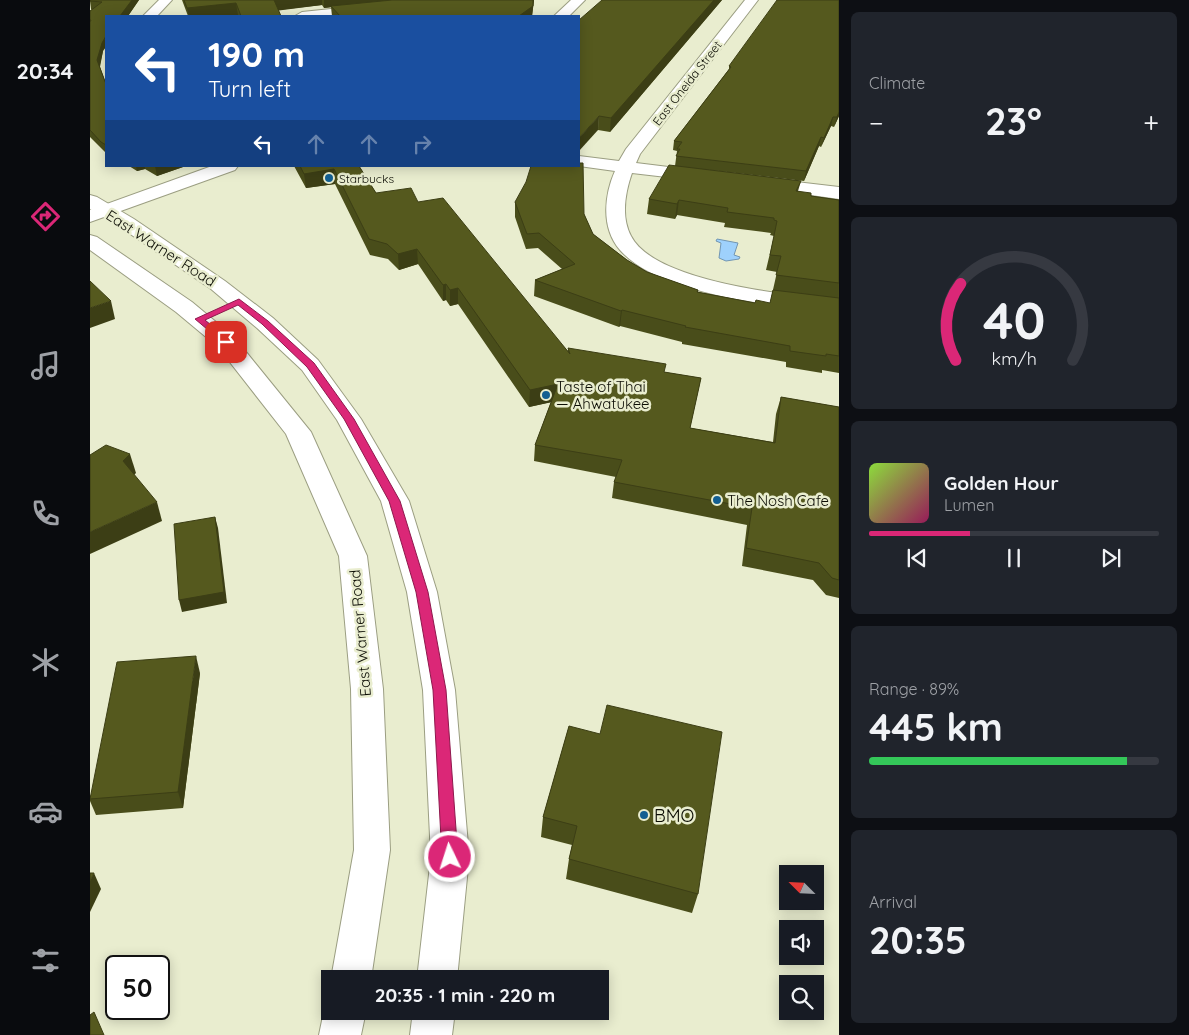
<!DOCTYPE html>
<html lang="en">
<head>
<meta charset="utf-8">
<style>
	body { margin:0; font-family:Quicksand,sans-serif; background:#20242c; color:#f1f3f6; height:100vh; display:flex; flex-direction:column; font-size:19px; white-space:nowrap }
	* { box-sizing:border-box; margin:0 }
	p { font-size:16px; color:#9ea1a6 }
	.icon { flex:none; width:28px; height:28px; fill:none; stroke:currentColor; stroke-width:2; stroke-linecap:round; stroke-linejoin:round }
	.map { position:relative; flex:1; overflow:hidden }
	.details { display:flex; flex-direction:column; gap:12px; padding:12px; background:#0d0f14; width:350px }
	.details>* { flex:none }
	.banner { position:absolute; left:15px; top:15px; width:475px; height:152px; border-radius:0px; box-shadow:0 2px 12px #0003; background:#1a4fa0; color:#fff; overflow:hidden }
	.needle { width:32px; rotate:294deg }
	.controls { position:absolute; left:689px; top:865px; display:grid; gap:10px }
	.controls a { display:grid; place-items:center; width:45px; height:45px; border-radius:0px; background:#171b24; box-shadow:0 2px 12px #0003; font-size:25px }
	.speed { position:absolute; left:15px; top:955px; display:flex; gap:10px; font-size:25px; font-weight:700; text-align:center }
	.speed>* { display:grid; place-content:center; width:65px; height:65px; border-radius:50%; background:#171b24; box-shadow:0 2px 12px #0003; line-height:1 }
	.speed .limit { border:2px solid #111; border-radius:8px; background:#fff; color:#111 }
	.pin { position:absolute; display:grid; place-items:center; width:42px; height:42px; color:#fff; margin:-21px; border-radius:10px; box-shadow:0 2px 8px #0006 }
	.me { position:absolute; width:55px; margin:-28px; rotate:356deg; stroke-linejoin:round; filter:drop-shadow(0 0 4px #0008) }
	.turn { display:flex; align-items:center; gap:18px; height:105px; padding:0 20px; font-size:22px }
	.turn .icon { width:65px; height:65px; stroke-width:2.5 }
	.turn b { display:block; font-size:35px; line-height:42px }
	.lanes { display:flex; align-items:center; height:48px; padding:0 20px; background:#0003; justify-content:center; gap:25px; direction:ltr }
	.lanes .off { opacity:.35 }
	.big { font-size:38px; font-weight:800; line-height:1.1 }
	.details .tile { flex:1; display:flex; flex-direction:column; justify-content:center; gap:8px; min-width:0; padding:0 18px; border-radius:8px; background:#20242c }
	.details .dial { align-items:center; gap:0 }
	.dial svg { height:130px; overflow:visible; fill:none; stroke:#363941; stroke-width:7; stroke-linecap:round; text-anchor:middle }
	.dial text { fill:#f1f3f6; stroke:none }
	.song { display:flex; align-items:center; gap:15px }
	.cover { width:60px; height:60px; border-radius:8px; background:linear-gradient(135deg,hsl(90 70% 55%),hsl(330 70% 35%)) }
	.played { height:5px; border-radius:2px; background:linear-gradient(90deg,#db2777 35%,#363941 35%) }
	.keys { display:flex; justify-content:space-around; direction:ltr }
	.heat { display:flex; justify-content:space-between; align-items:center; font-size:28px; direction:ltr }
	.charge { height:8px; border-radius:4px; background:linear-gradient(90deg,#34c759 89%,#363941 0) }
	.trip { position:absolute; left:231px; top:970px; width:288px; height:50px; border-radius:0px; background:#171b24; box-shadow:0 2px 12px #0003; font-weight:800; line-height:50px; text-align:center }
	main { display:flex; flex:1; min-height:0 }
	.tabs { display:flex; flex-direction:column; width:90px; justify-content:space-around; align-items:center; background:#090b0e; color:#9ea1a6 }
	.tabs .icon { width:35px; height:35px }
	.tabs .current { color:#db2777 }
	.tabs b { font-size:22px; color:#f1f3f6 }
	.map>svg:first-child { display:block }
	.water { fill:#9ed1fc; stroke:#7296b2 }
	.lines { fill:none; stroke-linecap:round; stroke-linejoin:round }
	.street-casing { stroke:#9b9e82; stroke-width:2 }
	.secondary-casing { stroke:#9b9e82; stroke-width:2 }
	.street { fill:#fff; fill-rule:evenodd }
	.secondary { fill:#fff; fill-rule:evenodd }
	.wall { fill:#494d1a }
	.shaded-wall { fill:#3c3e15 }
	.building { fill:#55591e; stroke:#3c3e15 }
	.route { fill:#db2777; stroke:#8e194d }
	.poi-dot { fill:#135f92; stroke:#e9edcf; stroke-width:2 }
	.labels { text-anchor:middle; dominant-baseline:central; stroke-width:5; stroke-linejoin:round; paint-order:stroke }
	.far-street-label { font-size:12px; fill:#0d0e05; stroke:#e9edcf }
	.far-poi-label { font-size:12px; fill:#0d0e05; stroke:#e9edcf; text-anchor:start }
	.street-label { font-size:15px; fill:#0d0e05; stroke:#e9edcf }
	.poi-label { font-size:15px; fill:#0d0e05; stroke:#e9edcf; text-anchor:start }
	.near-poi-label { font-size:18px; fill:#0d0e05; stroke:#e9edcf; text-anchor:start }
</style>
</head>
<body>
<main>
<nav class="tabs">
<b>20:34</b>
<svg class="icon current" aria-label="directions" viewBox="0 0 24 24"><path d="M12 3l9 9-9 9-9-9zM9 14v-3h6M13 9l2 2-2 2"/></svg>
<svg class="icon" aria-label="music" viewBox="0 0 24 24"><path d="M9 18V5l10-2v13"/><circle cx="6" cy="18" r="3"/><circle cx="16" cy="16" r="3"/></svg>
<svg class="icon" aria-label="phone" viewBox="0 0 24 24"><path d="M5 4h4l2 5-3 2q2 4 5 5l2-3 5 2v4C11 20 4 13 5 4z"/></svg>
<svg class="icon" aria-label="climate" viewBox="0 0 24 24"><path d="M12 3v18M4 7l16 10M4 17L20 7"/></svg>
<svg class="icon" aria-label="car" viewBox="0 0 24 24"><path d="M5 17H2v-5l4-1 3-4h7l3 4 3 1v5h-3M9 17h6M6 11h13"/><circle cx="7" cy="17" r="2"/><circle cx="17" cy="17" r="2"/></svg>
<svg class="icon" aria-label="filters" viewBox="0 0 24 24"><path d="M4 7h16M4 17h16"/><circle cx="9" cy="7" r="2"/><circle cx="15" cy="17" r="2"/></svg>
</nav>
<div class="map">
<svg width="749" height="1035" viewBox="0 0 749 1035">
	<rect width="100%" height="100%" fill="#e9edcf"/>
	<path class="water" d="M627,239L648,243L644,255L650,257L649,259L636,261L629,258L631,243L626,241Z"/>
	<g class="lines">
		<g class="street-casing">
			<g id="street">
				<path d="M69,0H82L67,16H53Z"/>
				<path d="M481,0H495L479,16H464Z"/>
				<path d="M655,0H668L550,154L546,163L611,171L617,172L620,176L617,180L611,181L542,173C535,193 531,217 541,236C565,283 701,295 749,301V313C690,306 570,296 530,250C511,228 514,196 525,171L489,166V156L529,161L536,149Z"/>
				<path d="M280,5L285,6L287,9L285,12L248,16H205L212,12Z"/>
				<path d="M122,166H148L145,170L0,222V210Z"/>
				<path d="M671,178L749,187V199L665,187L662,183L665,179Z"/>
			</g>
		</g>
		<g class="secondary-casing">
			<g id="secondary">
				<path d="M0,195L7,197L44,219L135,281L183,318L228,360L271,419L319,501L347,592L365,690L379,857L367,979H327L341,857L333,690L317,592L291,501L247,420L212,370L167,328L121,289L30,227L0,209Z"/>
				<path d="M0,235L7,237L102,302L144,337L221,432L277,556L293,689L300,850L281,979H241L264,850L261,689L249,556L196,434L128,347L86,312L0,250Z"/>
				<path d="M240,997V1011H276L271,1035H229L234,1011Z"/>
				<path d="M323,1011H365L362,1035H320Z"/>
			</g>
		</g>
		<use href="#street" class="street"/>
		<use href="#secondary" class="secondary"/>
	</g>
	<g class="wall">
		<path d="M49,0L38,16H16L13,51L10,67L16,84V153L0,137V11L2,9H1L0,1Z"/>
		<path d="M92,0H444L442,16H242L241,7L234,8L232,5L188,10L191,16H148V15L134,16H98Z"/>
		<path d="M512,0H632L520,132L508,130Z"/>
		<path d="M749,0V116L744,127L741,126L731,147L729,146L714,181L612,169L711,181L708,191L721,196L749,200V373L732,370V373L696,367V362L592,344V342L530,326L529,327L444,296L445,280L472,269L448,248L436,249L425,217V202L494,214L503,234L537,260L557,272L608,290V292L665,303H680L687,272L676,270L684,236L680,235L681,233L634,227L635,223L587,215L585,219L557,214L559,199L585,166L587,151L583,150L584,141L639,69V66Z"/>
		<path d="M39,166H93V167L67,176L55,169L47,171Z"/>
		<path d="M204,166H269L286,193L328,202L478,351V348L574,372L611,378L600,428L683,442L686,414L691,397L749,407V598L736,595L723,580L652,566L657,525L522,498L524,482L526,477L444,461L445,445L461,402L439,407L368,304L360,306L356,300L353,301L328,264L309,270L298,259L280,255L245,184L216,188Z"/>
		<path d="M110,673L93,808L6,815L0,801V796Z"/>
		<path d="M479,726L608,894L602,913L476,879L479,859L482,845L451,837L453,817Z"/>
	</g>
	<g class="shaded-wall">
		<path d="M42,0H49L38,16H30Z"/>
		<path d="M184,0H232V5L185,11Z"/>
		<path d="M234,0H308L234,8Z"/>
		<path d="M443,0H444L442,16H429Z"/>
		<path d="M624,0H632L520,132L521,118Z"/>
		<path d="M146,3L148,15L134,16H99L97,8Z"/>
		<path d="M16,36V47L13,51L9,69L7,60L12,43Z"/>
		<path d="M749,112V116L744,127L747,117Z"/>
		<path d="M509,116L508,130L489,151V138Z"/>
		<path d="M743,117L741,126L731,147L734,138Z"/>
		<path d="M731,137L729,146L714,181L716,171Z"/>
		<path d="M46,166H55V169L47,171Z"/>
		<path d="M65,166H93V167L67,176Z"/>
		<path d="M244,169L245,184L216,188L214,174Z"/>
		<path d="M589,200L587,215L585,219L587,204Z"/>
		<path d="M327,249L328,264L309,270L308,254Z"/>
		<path d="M356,284V300L353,301V285Z"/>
		<path d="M368,288V304L360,306V290Z"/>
		<path d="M21,301L25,319L0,328V308Z"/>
		<path d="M532,310L530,326L529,327L531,311Z"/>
		<path d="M468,384L467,401L439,407L440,390Z"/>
		<path d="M40,454L46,473L39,480L33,461Z"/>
		<path d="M67,502L72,521L0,554V532Z"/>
		<path d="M125,517L128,528L137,603L92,612L89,600Z"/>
		<path d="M106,656L110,673L93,808L88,792Z"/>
		<path d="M4,873L11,889L0,912V881Z"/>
	</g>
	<g class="building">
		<path d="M1,0H42L30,16H16V36L12,43L7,60L16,84V145L11,142L0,130V22L1,20H0V11L12,2L0,1Z"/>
		<path d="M94,0H184L191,16H151L146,3L97,8Z"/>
		<path d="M302,0H443V6L429,16H250L241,6Z"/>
		<path d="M512,0H624L521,118L509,116L489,138V20Z"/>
		<path d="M687,0H749V112L747,117H743L734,138L731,137L716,171L586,156L590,149H587L592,142L584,141L641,67L639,66Z"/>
		<path d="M489,163H493L494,214L503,234L537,260L557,272L608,290L607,292L665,303L666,300L680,303L683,290L749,298V356L736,354V356L700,351V346L595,327L596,326L532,310L531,311L445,280L485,264L449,233L437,234L425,202L436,182L441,166H489Z"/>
		<path d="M579,165L711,181L706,191L721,193V196L749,200V283L686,275L691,256L680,255L687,221L684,220V218L637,212L638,208L589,200L587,204L559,199Z"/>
		<path d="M210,166H269L286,193L321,188L328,202L353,198L480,354L478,348L576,364L574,372L611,378L600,428L685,443L691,397L749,407V580L742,578L729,563L656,548L662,508L524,482L532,460L445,445L468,384L440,390L368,288L360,290L356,284L353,285L327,249L308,254L297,244L279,239L244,169L214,174Z"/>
		<path d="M0,281L21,301L0,308Z"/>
		<path d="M16,445L40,454L33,461L67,502L0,532V455Z"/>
		<path d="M125,517L134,592L89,600L84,524Z"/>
		<path d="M106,656L88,792L0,799L27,662Z"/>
		<path d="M517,705L632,732L608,894L479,859L487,826L453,817L479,726L510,734Z"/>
		<path d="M0,873H4L0,881Z"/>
		<path d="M4,1012L14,1035H0V1015Z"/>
	</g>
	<path class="route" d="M149,299L178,321L224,363L264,419L310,501L338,592L356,690L368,857L365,862L360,864L354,862L352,857L343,690L326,592L299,501L254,419L217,367L172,324L148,305L115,320L139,340V344L136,345L105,319Z"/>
	<g class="poi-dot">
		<circle cx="239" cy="178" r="5"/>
		<circle cx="456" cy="395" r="5"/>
		<circle cx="627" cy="500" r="5"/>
		<circle cx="554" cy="815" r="5"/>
	</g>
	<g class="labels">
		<g class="far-street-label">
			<text transform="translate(597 83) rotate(-52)">East Oneida Street</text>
		</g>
		<g class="far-poi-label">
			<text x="249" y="178">Starbucks</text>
		</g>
		<g class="street-label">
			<text transform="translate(71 248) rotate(33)">East Warner Road</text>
			<text transform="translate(270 633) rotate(-95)">East Warner Road</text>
		</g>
		<g class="poi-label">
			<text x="466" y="386">Taste of Thai<tspan x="466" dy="17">— Ahwatukee</tspan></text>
			<text x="637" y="500">The Nosh Cafe</text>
		</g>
		<g class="near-poi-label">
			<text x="564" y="815">BMO</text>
		</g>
	</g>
</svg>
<div class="controls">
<a><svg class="needle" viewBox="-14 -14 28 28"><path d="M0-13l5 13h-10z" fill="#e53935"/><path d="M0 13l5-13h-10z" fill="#9ea1a6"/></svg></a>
<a><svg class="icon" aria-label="sound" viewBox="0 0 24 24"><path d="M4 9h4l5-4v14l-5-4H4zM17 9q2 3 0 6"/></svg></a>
<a><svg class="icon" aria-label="search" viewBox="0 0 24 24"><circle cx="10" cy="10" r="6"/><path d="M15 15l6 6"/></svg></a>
</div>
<div class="speed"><div class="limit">50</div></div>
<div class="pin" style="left:136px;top:342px;background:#d93025"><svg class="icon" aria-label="arrive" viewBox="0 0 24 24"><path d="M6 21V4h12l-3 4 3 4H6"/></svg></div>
<svg class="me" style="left:360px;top:857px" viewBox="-20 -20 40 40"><circle r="17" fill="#db2777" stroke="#fff" stroke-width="3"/><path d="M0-11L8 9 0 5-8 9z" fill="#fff"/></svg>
<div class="trip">20:35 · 1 min · 220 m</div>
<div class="banner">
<div class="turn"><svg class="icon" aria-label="left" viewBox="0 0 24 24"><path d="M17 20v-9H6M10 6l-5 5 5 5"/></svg><div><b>190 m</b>Turn left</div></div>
<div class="lanes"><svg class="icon" aria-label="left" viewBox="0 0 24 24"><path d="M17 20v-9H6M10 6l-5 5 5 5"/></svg><svg class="icon off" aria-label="ahead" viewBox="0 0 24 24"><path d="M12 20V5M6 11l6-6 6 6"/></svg><svg class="icon off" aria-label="ahead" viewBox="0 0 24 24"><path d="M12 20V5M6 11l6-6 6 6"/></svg><svg class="icon off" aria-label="right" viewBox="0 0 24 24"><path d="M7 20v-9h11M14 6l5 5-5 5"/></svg></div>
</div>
</div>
<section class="details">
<div class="tile"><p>Climate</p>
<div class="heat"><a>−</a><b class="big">23°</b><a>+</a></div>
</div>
<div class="tile dial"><svg viewBox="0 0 100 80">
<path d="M14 69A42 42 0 1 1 86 69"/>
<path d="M14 69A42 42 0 0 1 17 22" stroke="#db2777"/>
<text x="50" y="56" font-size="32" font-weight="700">40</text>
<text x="50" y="72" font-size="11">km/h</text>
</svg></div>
<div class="tile">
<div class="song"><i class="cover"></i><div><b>Golden Hour</b><p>Lumen</p></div></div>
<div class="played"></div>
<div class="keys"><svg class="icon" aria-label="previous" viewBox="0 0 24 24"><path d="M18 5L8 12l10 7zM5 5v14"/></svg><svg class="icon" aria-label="pause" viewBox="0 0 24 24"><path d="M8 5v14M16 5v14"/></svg><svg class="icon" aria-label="next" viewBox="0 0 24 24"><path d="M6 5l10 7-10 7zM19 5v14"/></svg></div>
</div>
<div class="tile"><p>Range · 89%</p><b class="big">445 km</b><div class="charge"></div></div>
<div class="tile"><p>Arrival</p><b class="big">20:35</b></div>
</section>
</main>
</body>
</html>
